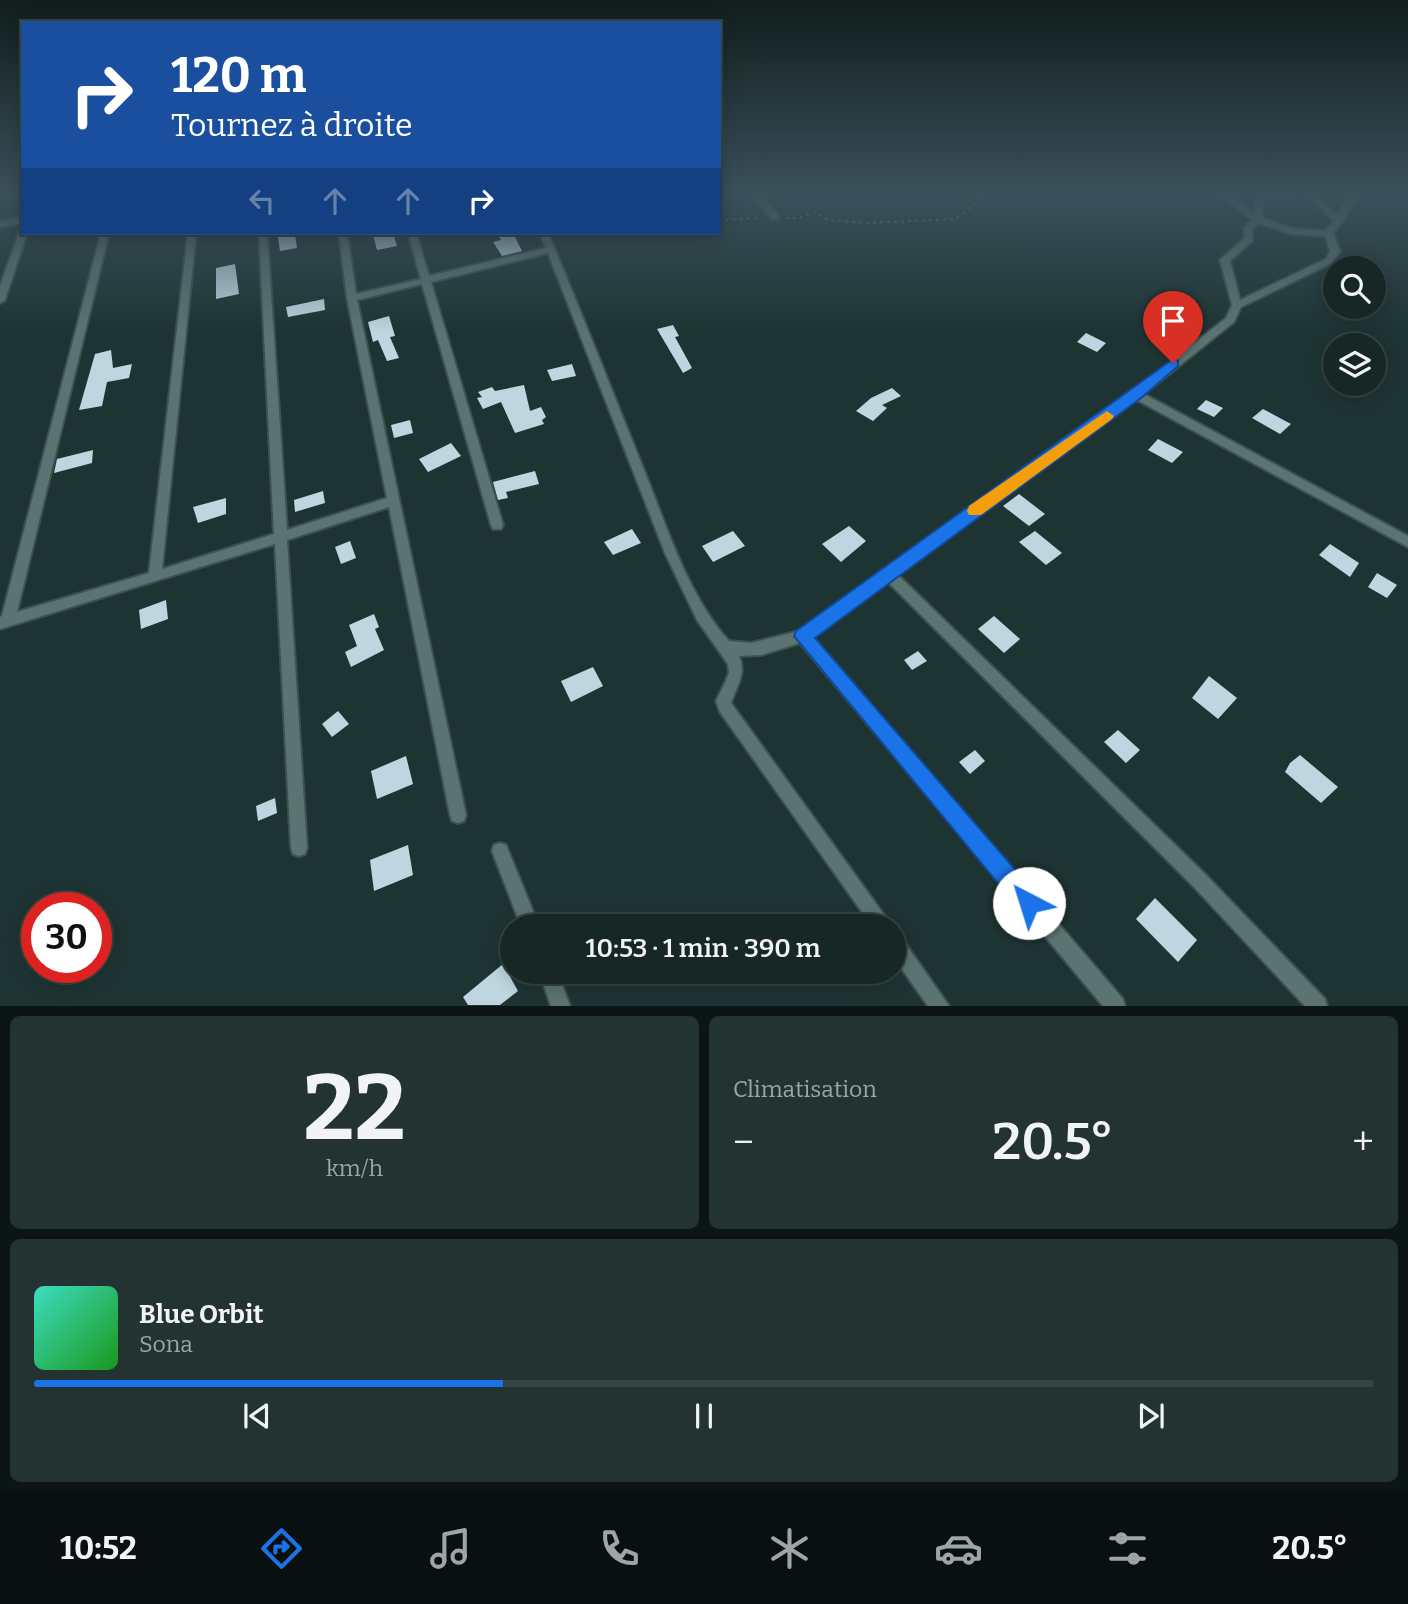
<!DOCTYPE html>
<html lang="fr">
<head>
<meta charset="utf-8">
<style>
	body { margin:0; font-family:Bitter,serif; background:#233332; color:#f1f3f6; height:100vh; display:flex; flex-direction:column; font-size:26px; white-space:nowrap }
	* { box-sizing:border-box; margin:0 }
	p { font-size:23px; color:#9ea5a7 }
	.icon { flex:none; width:38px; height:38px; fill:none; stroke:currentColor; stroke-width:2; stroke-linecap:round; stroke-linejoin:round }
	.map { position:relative; height:1006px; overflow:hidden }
	.sheet { display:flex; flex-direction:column; gap:10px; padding:10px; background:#0c1515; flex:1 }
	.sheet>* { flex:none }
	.guide { position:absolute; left:21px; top:21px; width:700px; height:214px; border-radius:0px; box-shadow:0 4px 18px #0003,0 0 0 2px #354443; background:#1a4fa0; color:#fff; overflow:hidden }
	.tools { position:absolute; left:1323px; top:256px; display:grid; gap:14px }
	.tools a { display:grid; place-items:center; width:63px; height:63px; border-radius:50%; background:#162726; box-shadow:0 4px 18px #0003,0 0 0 2px #354443; font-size:35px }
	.speed { position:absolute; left:21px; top:892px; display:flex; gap:14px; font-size:35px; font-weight:700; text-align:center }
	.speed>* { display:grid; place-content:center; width:91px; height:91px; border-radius:50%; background:#162726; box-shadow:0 4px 18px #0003,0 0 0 2px #354443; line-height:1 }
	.speed .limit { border:10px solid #d22; background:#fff; color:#111 }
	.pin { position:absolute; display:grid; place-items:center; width:60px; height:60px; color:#fff; margin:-72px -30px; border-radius:50% 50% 50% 0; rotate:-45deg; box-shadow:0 0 7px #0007 }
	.pin .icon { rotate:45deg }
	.me { position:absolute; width:77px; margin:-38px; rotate:320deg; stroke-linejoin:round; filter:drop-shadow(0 0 5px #0008) }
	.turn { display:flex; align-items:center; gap:24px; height:147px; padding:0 35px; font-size:32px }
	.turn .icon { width:91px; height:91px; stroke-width:2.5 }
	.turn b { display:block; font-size:49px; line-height:60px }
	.lanes { display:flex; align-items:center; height:66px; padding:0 35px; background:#0003; justify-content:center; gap:35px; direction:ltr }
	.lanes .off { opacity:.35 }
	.big { font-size:52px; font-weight:600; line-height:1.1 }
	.sheet .tile { flex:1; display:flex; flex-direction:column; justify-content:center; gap:10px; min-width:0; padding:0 24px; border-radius:10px; background:#233332 }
	.sheet .dial { align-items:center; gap:0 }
	.dial b { font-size:91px; line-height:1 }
	.song { display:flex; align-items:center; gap:21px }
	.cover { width:84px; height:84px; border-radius:10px; background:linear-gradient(135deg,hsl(170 70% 55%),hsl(120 70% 35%)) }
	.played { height:7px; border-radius:4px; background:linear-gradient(90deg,#1a73e8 35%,#354443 35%) }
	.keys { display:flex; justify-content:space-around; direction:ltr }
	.heat { display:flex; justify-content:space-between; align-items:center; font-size:38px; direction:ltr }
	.sheet .tiles { flex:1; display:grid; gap:10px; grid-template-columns:1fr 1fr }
	.tile:last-child { grid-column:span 2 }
	.trip { position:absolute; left:500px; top:914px; width:406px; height:70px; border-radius:35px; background:#162726; box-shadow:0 4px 18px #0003,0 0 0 2px #354443; font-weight:600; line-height:70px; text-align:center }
	.tab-bar { display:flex; height:112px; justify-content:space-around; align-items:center; background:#09100f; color:#9ea5a7 }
	.tab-bar .icon { width:49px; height:49px }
	.tab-bar .active { color:#1a73e8 }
	.tab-bar b { font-size:32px; color:#f1f3f6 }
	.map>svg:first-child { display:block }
	.building { fill:#bfd6e0 }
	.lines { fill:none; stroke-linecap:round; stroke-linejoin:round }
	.minor-casing { stroke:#3c5150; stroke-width:4 }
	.path { stroke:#798a89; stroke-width:2; stroke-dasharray:2.5 4.5; stroke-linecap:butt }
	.minor { fill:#5b7472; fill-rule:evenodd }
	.route { fill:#1a73e8; stroke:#114b97; stroke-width:2 }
	.slow { fill:#f59e0b }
</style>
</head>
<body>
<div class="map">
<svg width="1408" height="1006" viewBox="0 0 1408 1006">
	<rect width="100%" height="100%" fill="#1e3433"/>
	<g class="building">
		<path d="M382,233H393L397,246L377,250L373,235Z"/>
		<path d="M497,233H513L522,251L502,256L493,242L501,240Z"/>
		<path d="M295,234L297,248L280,251L278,237Z"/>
		<path d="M235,264L239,294L216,299V268Z"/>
		<path d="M324,299L325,310L288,317L286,307Z"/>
		<path d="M389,316L395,336L390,337L399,358L387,361L378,340L373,342L368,322Z"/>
		<path d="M673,325L679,336L675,337L692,368L683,373L657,329Z"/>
		<path d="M1086,333L1106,343L1097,352L1077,342Z"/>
		<path d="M111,350L113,368L132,364L129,378L107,382L102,406L79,410L95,354Z"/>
		<path d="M572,364L576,376L552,381L547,370Z"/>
		<path d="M524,385L530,411L541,407L546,417L542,420L544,424L515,433L501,402L483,409L477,398L482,397L478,392L492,387L495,391Z"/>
		<path d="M892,388L901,396L882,405L887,408L873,421L856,411L871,398Z"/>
		<path d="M1206,400L1223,408L1214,417L1197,409Z"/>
		<path d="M1263,409L1291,424L1280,434L1252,418Z"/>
		<path d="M410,420L413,433L394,438L391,425Z"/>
		<path d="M1158,439L1183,452L1172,463L1148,450Z"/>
		<path d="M451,443L461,456L428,472L419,459Z"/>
		<path d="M93,450L92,463L54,473L57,459Z"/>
		<path d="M535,471L539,484L506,492L508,498L498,500L493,482Z"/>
		<path d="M323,491L325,503L295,512L294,500Z"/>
		<path d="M1019,494L1045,514L1029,526L1003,506Z"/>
		<path d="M226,498V514L198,523L193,507Z"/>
		<path d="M849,526L866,541L841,562L822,544Z"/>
		<path d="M632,529L641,543L613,555L604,542Z"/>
		<path d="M733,531L745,546L713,562L702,546Z"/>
		<path d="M1035,531L1062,553L1046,565L1019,542Z"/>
		<path d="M350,541L356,558L341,564L335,547Z"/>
		<path d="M1330,544L1359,563L1350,577L1319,555Z"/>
		<path d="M1377,573L1397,585L1387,598L1368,587Z"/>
		<path d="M166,600L168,619L141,629L139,610Z"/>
		<path d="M374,614L379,627L375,629L384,650L351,667L345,652L357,646L349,625Z"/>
		<path d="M994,616L1020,639L1004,653L978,629Z"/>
		<path d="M918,651L927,661L912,670L904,660Z"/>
		<path d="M593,667L603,686L571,702L561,681Z"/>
		<path d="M1209,676L1237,698L1218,719L1192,698Z"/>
		<path d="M338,711L349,724L332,737L322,724Z"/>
		<path d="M1118,730L1140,750L1126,763L1104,742Z"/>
		<path d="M975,750L985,761L970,774L959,762Z"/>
		<path d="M1300,755L1338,787L1321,803L1285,772L1290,763Z"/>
		<path d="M406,756L413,784L377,799L371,771Z"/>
		<path d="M275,798L277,813L258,821L256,806Z"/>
		<path d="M408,845L413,875L374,891L370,860Z"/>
		<path d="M1155,898L1197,940L1178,962L1136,919Z"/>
		<path d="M503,964L518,991L500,1005H468L463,997Z"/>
	</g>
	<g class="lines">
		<g class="minor-casing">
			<g id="minor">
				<path d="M750,192H758L778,215V219H772Z"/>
				<path d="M1217,192L1229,193L1254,213L1257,197L1270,192H1312L1338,215L1351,192H1359L1343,221L1333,233L1340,251L1332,263L1241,307L1234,322L1144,394L1408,536V547L1137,400L898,575L1205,874L1325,999L1327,1006H1305L1193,886L888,582L813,637L1123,999L1125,1006H1103L800,643L761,655L739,656C747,674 736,687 731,703L892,926H872L720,712L716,701L725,683L729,673L728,664L697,620L665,553L548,253L431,282L503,525L501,529H493L491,525L422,284L357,300L466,815L464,821L458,823L452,821L450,815L389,507L287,540L307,848L305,854L299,856L293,854L291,848L275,544L0,629V617L2,616L101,233H109L17,612L149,573L188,233H196L162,569L274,534L259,233H267L287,530L387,498L347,298L339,233H347L356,294L421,279L408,233H416L429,276L546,248L540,233H548C581,311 612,391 644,470C667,527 687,594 729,641L751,643L799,631L1132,392L1226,318L1232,305L1220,260L1245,238L1244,228L1252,220ZM1303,192L1334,221L1325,231L1292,228L1262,218L1264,200C1277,195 1292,198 1303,192ZM1259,223L1292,234L1325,236L1330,251L1326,259L1240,300L1230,261L1252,241V229Z"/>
				<path d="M23,217V223L0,227V221Z"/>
				<path d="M23,230V233H27L5,300L0,303V286L19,233Z"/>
				<path d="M500,843L506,845L539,926H521L492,851L494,845Z"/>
				<path d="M894,933L900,936L949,1006H928L894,958Z"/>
				<path d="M539,971H557L570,1006H551Z"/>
			</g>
		</g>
		<g class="path">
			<path d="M786,218H799L816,212L827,220L868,223L956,219L989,192"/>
			<path d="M719,220L761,218"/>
			<path d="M640,233H646"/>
		</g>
		<use href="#minor" class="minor"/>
	</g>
	<linearGradient id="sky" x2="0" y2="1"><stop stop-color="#101d1c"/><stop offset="0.58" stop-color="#3b505b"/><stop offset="1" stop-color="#3b505b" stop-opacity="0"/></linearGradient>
	<rect width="1408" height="333" fill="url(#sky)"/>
	<path class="route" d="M1173,359L1178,360V366L1141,398L815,638L1037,895L1040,903L1037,911L1029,914L1021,911L794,636L796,631Z"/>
	<path class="slow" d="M1107,411L1114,416L1112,419L981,515H969L967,511L969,506Z"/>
</svg>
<div class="tools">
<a><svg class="icon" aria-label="search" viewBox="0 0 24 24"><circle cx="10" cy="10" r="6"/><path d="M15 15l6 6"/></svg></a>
<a><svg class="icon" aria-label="layers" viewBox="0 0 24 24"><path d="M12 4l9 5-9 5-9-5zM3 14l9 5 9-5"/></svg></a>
</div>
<div class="speed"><div class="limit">30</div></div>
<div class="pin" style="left:1173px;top:363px;background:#d93025"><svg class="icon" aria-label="arrive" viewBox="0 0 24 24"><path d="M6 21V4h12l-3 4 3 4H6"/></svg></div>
<svg class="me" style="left:1029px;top:903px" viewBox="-20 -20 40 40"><circle r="19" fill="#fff"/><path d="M0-13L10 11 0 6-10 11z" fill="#1a73e8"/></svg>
<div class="trip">10:53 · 1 min · 390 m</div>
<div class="guide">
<div class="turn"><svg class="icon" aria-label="right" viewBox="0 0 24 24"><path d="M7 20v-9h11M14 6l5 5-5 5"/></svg><div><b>120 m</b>Tournez à droite</div></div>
<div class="lanes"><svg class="icon off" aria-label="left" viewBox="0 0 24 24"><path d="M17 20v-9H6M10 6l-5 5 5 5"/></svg><svg class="icon off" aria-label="ahead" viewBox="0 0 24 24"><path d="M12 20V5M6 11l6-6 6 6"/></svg><svg class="icon off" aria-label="ahead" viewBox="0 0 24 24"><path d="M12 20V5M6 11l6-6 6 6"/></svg><svg class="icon" aria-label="right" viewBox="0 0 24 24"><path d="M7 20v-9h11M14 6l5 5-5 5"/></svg></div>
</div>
</div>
<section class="sheet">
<div class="tiles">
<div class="tile dial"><b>22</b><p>km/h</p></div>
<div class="tile"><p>Climatisation</p>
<div class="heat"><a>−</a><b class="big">20.5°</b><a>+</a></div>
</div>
<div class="tile">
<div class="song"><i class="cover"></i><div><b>Blue Orbit</b><p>Sona</p></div></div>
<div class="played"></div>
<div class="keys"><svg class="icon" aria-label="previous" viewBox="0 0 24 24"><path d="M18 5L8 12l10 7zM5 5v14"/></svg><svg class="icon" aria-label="pause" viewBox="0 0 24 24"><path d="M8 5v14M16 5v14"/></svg><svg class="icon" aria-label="next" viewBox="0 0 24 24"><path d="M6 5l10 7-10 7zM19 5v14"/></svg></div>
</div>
</div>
</section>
<nav class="tab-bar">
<b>10:52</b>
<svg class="icon active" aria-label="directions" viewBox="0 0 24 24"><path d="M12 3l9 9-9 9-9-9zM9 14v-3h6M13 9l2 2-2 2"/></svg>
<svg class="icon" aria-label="music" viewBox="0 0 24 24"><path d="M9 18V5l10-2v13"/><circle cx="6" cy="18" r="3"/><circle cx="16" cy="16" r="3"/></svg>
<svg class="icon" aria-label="phone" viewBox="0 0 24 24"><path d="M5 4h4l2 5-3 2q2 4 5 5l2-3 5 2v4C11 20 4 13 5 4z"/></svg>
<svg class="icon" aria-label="climate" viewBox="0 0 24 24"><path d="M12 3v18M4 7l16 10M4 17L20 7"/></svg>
<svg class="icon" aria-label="car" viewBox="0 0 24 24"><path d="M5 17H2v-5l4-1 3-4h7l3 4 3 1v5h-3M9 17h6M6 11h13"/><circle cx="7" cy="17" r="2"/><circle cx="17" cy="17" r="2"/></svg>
<svg class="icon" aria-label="filters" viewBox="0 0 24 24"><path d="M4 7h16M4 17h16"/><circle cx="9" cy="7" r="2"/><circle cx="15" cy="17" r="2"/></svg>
<b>20.5°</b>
</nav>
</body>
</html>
